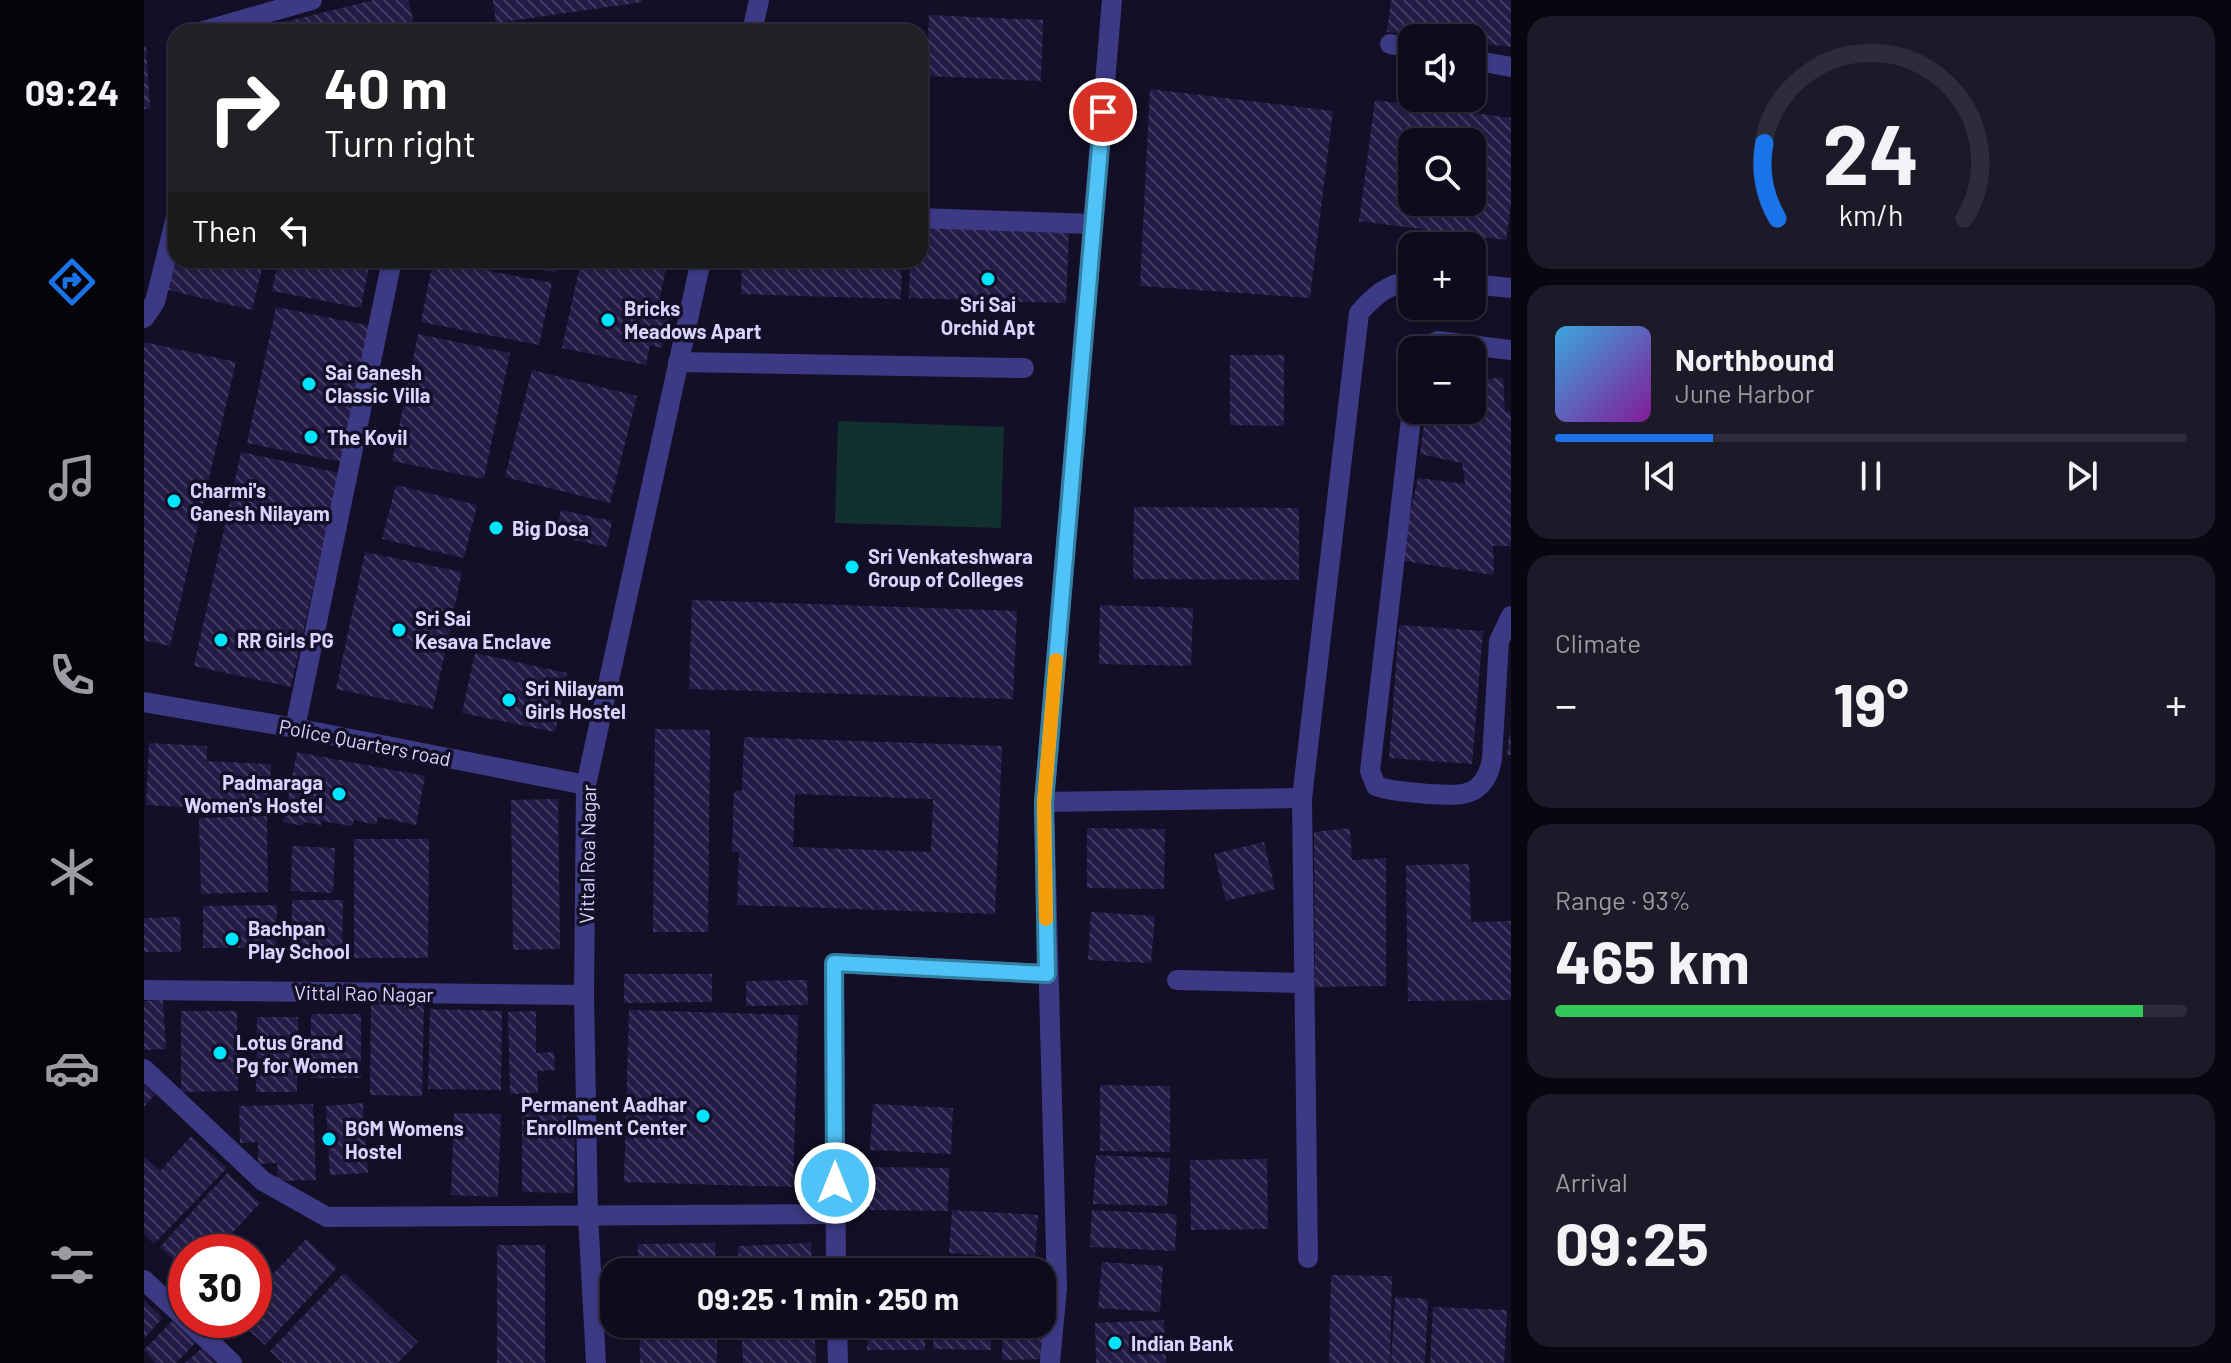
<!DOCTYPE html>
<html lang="en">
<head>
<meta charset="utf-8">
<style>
	body { margin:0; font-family:Barlow,sans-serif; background:#1c1929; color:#f1f3f6; height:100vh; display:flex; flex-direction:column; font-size:30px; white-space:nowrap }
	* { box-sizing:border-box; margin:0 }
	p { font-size:26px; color:#9b9ba3 }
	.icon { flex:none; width:44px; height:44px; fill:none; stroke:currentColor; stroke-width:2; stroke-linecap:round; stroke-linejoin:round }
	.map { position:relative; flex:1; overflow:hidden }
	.sheet { display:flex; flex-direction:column; gap:16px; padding:16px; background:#08060f; width:720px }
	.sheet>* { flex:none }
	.guide { position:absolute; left:24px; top:24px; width:760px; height:244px; border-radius:24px; box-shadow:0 2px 6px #0004,0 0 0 2px #2e2b3b; background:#202124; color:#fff; overflow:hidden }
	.fabs { position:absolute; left:1254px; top:24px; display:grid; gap:16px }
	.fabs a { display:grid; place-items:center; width:88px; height:88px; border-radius:16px; background:#0e0b1c; box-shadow:0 2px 6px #0004,0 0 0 2px #2e2b3b; font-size:40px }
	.speed { position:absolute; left:24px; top:1234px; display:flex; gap:16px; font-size:40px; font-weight:700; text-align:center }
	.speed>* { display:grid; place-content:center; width:104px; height:104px; border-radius:50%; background:#0e0b1c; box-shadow:0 2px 6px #0004,0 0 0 2px #2e2b3b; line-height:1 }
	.speed .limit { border:12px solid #d22; background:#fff; color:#111 }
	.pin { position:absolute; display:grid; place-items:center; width:68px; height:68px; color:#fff; margin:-34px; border:4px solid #fff; border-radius:50%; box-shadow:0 2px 8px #0007 }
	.me { position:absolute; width:88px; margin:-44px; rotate:0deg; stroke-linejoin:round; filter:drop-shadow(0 0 6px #0008) }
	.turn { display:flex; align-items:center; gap:28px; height:168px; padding:0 24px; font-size:36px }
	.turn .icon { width:104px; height:104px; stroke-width:2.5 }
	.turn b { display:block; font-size:56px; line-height:68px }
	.then { display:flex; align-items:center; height:76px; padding:0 24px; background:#0003; gap:16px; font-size:30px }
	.big { font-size:60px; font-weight:700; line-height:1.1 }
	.sheet .widget { flex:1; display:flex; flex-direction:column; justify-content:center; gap:12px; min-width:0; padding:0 28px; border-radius:24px; background:#1c1929 }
	.sheet .dial { align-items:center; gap:0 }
	.dial svg { height:208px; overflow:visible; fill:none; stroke:#2e2b3b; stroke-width:7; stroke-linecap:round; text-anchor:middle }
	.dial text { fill:#f1f3f6; stroke:none }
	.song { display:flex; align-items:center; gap:24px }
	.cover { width:96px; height:96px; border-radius:12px; background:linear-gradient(135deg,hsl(200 70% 55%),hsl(290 70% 35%)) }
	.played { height:8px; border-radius:4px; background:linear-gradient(90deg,#1a73e8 25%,#2e2b3b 25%) }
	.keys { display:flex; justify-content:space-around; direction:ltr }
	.heat { display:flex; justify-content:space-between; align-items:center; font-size:44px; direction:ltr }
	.charge { height:12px; border-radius:6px; background:linear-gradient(90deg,#34c759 93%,#2e2b3b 0) }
	.trip { position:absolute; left:456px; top:1258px; width:456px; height:80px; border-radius:24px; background:#0e0b1c; box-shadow:0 2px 6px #0004,0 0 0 2px #2e2b3b; font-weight:700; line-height:80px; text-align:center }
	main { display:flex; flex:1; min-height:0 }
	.dock { display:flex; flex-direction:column; width:144px; justify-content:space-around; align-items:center; background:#06040b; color:#9b9ba3 }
	.dock .icon { width:56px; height:56px }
	.dock .current { color:#1a73e8 }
	.dock b { font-size:36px; color:#f1f3f6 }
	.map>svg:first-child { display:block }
	.pitch { fill:#12302f }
	.building { fill:url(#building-back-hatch); fill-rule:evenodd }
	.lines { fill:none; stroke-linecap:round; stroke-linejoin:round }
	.service { stroke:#3d3a85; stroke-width:20 }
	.minor { stroke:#3d3a85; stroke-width:20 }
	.tertiary { stroke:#3d3a85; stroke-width:20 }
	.route-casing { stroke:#337fa1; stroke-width:20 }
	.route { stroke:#4fc3f7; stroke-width:14 }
	.slow { stroke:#f59e0b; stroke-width:14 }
	.poi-dot { fill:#00e5ff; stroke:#130f26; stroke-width:3 }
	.labels { text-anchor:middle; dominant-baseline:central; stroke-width:7; stroke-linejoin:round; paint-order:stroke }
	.poi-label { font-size:20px; font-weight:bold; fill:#d9d4ff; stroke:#130f26; text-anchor:start }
	.street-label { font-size:20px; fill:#d9d4ff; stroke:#130f26 }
</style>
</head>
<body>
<main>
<nav class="dock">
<b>09:24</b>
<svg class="icon current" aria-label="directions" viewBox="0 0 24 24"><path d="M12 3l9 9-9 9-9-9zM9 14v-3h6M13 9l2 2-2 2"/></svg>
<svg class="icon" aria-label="music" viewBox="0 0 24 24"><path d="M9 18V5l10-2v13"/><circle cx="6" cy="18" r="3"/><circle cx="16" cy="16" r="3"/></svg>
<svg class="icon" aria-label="phone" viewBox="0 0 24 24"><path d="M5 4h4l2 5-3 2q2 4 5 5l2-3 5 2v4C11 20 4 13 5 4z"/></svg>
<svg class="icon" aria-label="climate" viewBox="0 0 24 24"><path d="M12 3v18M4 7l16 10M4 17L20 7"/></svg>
<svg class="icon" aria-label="car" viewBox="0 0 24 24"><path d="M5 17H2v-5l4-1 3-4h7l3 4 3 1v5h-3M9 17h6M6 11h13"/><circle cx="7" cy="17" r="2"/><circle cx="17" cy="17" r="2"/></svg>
<svg class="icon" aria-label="filters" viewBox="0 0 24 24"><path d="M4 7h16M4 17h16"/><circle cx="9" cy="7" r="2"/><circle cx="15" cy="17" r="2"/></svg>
</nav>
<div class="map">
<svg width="1367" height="1363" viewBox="0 0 1367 1363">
	<defs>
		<pattern id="building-back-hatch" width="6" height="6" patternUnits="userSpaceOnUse" patternTransform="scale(2)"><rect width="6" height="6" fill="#241b47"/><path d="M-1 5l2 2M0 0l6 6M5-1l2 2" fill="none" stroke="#433b63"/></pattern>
	</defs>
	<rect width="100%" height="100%" fill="#130f26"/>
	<path class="pitch" d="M694,421L860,427L857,528L691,523Z"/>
	<g class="building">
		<path d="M230,0H264L272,32H100Z"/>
		<path d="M349,0H498L499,2L352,23Z"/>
		<path d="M1247,0H1367V47L1328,42V38H1294L1243,32Z"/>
		<path d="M785,15L899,20L897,81L782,76Z"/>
		<path d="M0,46H2L6,109H0Z"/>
		<path d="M1006,89L1189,111L1166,298L996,286Z"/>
		<path d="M1231,100L1367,118V203L1362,240L1215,221ZM1268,142H1328V202H1268Z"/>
		<path d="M776,223L925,228L922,303L765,298L766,260H776Z"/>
		<path d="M32,243V260H120L108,310L20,289Z"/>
		<path d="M134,260H226L217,308L128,291Z"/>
		<path d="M289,260L408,283L395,345L277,322Z"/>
		<path d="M357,260H415L412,273Z"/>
		<path d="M437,260H536L535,266L523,264L513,311L525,314L518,348L506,345L502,365L418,348Z"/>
		<path d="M598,260H758L757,299L597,294Z"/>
		<path d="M132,307L227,326L199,462L103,443Z"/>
		<path d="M274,334L366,353L340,479L248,461Z"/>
		<path d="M0,342L92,362L26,646L0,640Z"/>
		<path d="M1086,355H1140V426L1086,425Z"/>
		<path d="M388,370L493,396L466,503L361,477Z"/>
		<path d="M1359,378L1361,411L1367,412V546H1349L1350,575L1255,560L1274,478L1321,484L1318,463L1276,454L1282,410H1328V379Z"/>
		<path d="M97,452L195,473L147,687L50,666Z"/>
		<path d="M252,485L333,505L320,558L238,539Z"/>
		<path d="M990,507L1155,508V580L989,579Z"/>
		<path d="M417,510L468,521L463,547L411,536Z"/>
		<path d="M221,552L318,572L289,709L192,689Z"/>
		<path d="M548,600L873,611L869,699L545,689Z"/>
		<path d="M956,605L1049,608L1047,666L955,664Z"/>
		<path d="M1255,625L1339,631L1328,764L1245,758Z"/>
		<path d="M331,653L423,673L411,732L318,713Z"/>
		<path d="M511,729L566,730L564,932H509Z"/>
		<path d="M1365,735H1367V755H1363Z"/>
		<path d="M600,737L858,746L851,914L593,905L595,852H588L590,791H598ZM651,794L789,799L787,852L649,847Z"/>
		<path d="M5,743L63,746V761L127,764L125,812L2,805Z"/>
		<path d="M153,752L281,776L272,825L234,817L232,825L210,820L208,826L177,821V825L160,822L159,826L139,822Z"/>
		<path d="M414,799L416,949L369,950L367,800Z"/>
		<path d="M123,816L124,892L57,894L55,818Z"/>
		<path d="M943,828L1021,829L1020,889L943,888Z"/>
		<path d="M1206,828L1208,860L1242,858V986L1171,987L1170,832Z"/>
		<path d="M210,839H285L284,958H210Z"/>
		<path d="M1120,842L1131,889L1082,901L1070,854Z"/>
		<path d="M148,846L191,848L189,893L147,891Z"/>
		<path d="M1325,864L1327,922L1367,921V1000L1264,1001L1262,865Z"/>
		<path d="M148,900H199L198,961H147Z"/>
		<path d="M133,905L132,948H59V906Z"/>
		<path d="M947,912L1011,916L1007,963L944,960Z"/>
		<path d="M36,917L37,952H0V918Z"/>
		<path d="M480,974H568V1002L480,1003Z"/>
		<path d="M663,980L664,1005L602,1006V981Z"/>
		<path d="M19,1000L22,1049L0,1050V1001Z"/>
		<path d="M227,1004L280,1005L278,1096L226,1095Z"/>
		<path d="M286,1009L358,1011L357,1090L284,1089Z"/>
		<path d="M485,1010L654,1015L649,1187L480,1182Z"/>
		<path d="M37,1011H93L94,1091L37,1092Z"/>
		<path d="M392,1011V1053L410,1052L411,1070L393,1071L394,1093L366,1094L364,1012Z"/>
		<rect x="167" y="1014" width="50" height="64"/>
		<path d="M113,1017H154L153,1092H112Z"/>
		<path d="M0,1080L13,1092L0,1107Z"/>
		<path d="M956,1085L1026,1086V1152L956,1151Z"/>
		<path d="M219,1103L224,1173L186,1175L182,1106Z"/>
		<path d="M169,1104L172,1180L134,1181L133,1163L114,1164V1142L96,1143L95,1106Z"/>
		<path d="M729,1104L809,1108L807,1154L726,1150Z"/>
		<path d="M378,1111H431L430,1193L378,1192Z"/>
		<path d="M310,1113L357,1114L354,1197L307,1195Z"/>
		<path d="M47,1136L83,1168L10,1244L0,1234V1156L16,1171Z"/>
		<path d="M952,1155L1026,1158L1023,1206L949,1204Z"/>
		<path d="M1123,1159L1124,1229L1047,1230L1046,1160Z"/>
		<path d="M723,1167L805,1168L804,1211L722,1210Z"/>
		<path d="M83,1173L116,1203L71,1252H42V1271L16,1247Z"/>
		<path d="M808,1210L894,1215L891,1259L805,1253Z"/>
		<path d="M948,1210L1033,1214L1031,1251L946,1247Z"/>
		<path d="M162,1239L193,1268L121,1345L94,1320H110V1294Z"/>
		<path d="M571,1243L572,1272H494V1244Z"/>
		<path d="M667,1243L668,1272H595L594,1246Z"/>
		<rect x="353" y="1245" width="48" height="118"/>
		<path d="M958,1262L1019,1266L1016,1312L954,1308Z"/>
		<path d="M200,1273L274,1342L254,1363H139L126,1351Z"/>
		<path d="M898,1273L909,1274L901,1359L858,1360V1324H898Z"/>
		<path d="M1187,1275L1248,1276L1246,1363H1185Z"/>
		<path d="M1251,1297L1284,1299L1281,1363H1247Z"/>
		<path d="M0,1300L19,1318L0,1338Z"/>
		<path d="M1289,1307L1363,1310L1360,1363H1286Z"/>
		<path d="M31,1318L54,1340L32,1363H11L0,1350Z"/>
		<path d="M1020,1320L1022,1363H952L951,1323Z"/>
		<path d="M495,1324H573V1363H496Z"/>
		<path d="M597,1324H670L672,1363H599Z"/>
		<path d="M724,1324H781V1350H723Z"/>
		<path d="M790,1324H847V1350L789,1349Z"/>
		<path d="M58,1348L71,1363H41Z"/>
	</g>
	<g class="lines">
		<g class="service">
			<path d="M56,32L168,0"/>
			<path d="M1246,44L1268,48"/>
			<path d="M1328,60L1367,67"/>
			<path d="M776,218L949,224"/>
			<path d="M0,318L11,302L32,217"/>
			<path d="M534,362L880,368"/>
		</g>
		<g class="minor">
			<path d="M1328,284L1367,288"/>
			<path d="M1276,350L1294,341L1367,350"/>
			<path d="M1268,410L1226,771L1232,786C1249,792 1266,792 1284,794C1317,796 1341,798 1348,759L1355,641L1367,616"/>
			<path d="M0,702L151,728L442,785"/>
			<path d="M151,728L248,260"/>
			<path d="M900,802L1158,798"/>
			<path d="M1033,980L1159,983"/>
			<path d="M0,990L440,995"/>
			<path d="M0,1069L119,1181L183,1217L691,1214"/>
			<path d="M1164,1258L1158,798L1215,313C1230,296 1244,283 1268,281"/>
			<path d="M692,1272L690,963L903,974"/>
			<path d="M0,1280L42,1319"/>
			<path d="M43,1320L88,1363"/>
			<path d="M693,1324L694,1363"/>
			<path d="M906,1363L913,1287L900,802L968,0"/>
		</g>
		<g class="tertiary">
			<path d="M608,32L615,0"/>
			<path d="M452,1363L444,1215L440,995L442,785L557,260"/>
		</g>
	</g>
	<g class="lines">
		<g class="route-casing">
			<path id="route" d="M691,1183L690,963L903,974L900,802L959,112"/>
		</g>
		<use href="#route" class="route"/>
		<path class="slow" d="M902,919L900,802L912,660"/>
	</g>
	<g class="poi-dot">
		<circle cx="844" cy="279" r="8"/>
		<circle cx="464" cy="320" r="8"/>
		<circle cx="165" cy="384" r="8"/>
		<circle cx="167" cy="437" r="8"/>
		<circle cx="30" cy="501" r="8"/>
		<circle cx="352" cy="528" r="8"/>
		<circle cx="708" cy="567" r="8"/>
		<circle cx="255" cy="630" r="8"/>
		<circle cx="77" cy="640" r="8"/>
		<circle cx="365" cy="700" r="8"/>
		<circle cx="195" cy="794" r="8"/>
		<circle cx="88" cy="939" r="8"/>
		<circle cx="76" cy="1053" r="8"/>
		<circle cx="559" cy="1116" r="8"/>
		<circle cx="185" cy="1139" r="8"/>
		<circle cx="971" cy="1343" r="8"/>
	</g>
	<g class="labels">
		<g class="poi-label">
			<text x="844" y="304" text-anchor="middle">Sri Sai<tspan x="844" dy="23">Orchid Apt</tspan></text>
			<text x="480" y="308">Bricks<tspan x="480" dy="23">Meadows Apart</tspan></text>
			<text x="181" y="372">Sai Ganesh<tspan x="181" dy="23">Classic Villa</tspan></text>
			<text x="183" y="437">The Kovil</text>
			<text x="46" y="490">Charmi's<tspan x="46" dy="23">Ganesh Nilayam</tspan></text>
			<text x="368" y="528">Big Dosa</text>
			<text x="724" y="556">Sri Venkateshwara<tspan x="724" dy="23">Group of Colleges</tspan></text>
			<text x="271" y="618">Sri Sai<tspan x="271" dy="23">Kesava Enclave</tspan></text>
			<text x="93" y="640">RR Girls PG</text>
			<text x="381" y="688">Sri Nilayam<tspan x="381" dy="23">Girls Hostel</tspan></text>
			<text x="179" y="782" text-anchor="end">Padmaraga<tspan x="179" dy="23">Women's Hostel</tspan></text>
			<text x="104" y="928">Bachpan<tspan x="104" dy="23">Play School</tspan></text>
			<text x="92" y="1042">Lotus Grand<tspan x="92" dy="23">Pg for Women</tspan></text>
			<text x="543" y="1104" text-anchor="end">Permanent Aadhar<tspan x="543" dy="23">Enrollment Center</tspan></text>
			<text x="201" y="1128">BGM Womens<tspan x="201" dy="23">Hostel</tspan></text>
			<text x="987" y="1343">Indian Bank</text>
		</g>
		<g class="street-label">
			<text transform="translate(221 742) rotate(11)">Police Quarters road</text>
			<text transform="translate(443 854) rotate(-89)">Vittal Roa Nagar</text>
			<text transform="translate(220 993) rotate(1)">Vittal Rao Nagar</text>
		</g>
	</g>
</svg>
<div class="fabs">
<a><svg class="icon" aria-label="sound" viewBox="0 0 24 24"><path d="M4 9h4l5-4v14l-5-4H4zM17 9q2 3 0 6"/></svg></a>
<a><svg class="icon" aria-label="search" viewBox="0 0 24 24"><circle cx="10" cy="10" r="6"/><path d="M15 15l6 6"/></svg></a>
<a>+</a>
<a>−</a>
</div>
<div class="speed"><div class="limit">30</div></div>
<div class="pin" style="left:959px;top:112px;background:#d93025"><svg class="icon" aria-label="arrive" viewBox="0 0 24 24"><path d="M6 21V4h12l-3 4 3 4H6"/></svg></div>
<svg class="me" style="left:691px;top:1183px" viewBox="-20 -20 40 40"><circle r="17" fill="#4fc3f7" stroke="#fff" stroke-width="3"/><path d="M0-11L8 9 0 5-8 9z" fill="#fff"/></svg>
<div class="trip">09:25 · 1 min · 250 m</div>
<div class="guide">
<div class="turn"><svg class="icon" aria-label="right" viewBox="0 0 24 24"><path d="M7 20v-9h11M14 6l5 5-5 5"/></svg><div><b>40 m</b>Turn right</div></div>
<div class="then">Then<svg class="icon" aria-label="left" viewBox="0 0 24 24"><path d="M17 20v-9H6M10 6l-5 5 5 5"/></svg></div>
</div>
</div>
<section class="sheet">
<div class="widget dial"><svg viewBox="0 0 100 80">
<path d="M14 69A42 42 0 1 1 86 69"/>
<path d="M14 69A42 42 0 0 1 9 40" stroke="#1a73e8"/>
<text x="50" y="56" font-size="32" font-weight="700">24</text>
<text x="50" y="72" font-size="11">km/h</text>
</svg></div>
<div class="widget">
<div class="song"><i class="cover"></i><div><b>Northbound</b><p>June Harbor</p></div></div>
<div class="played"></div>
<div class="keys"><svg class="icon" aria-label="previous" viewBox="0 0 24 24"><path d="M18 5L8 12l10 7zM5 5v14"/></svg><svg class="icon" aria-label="pause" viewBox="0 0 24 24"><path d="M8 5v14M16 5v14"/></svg><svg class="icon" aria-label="next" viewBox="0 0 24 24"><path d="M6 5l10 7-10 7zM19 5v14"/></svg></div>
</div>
<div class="widget"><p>Climate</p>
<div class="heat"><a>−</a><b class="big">19°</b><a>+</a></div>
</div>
<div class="widget"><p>Range · 93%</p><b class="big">465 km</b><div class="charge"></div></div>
<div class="widget"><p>Arrival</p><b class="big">09:25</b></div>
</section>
</main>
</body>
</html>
